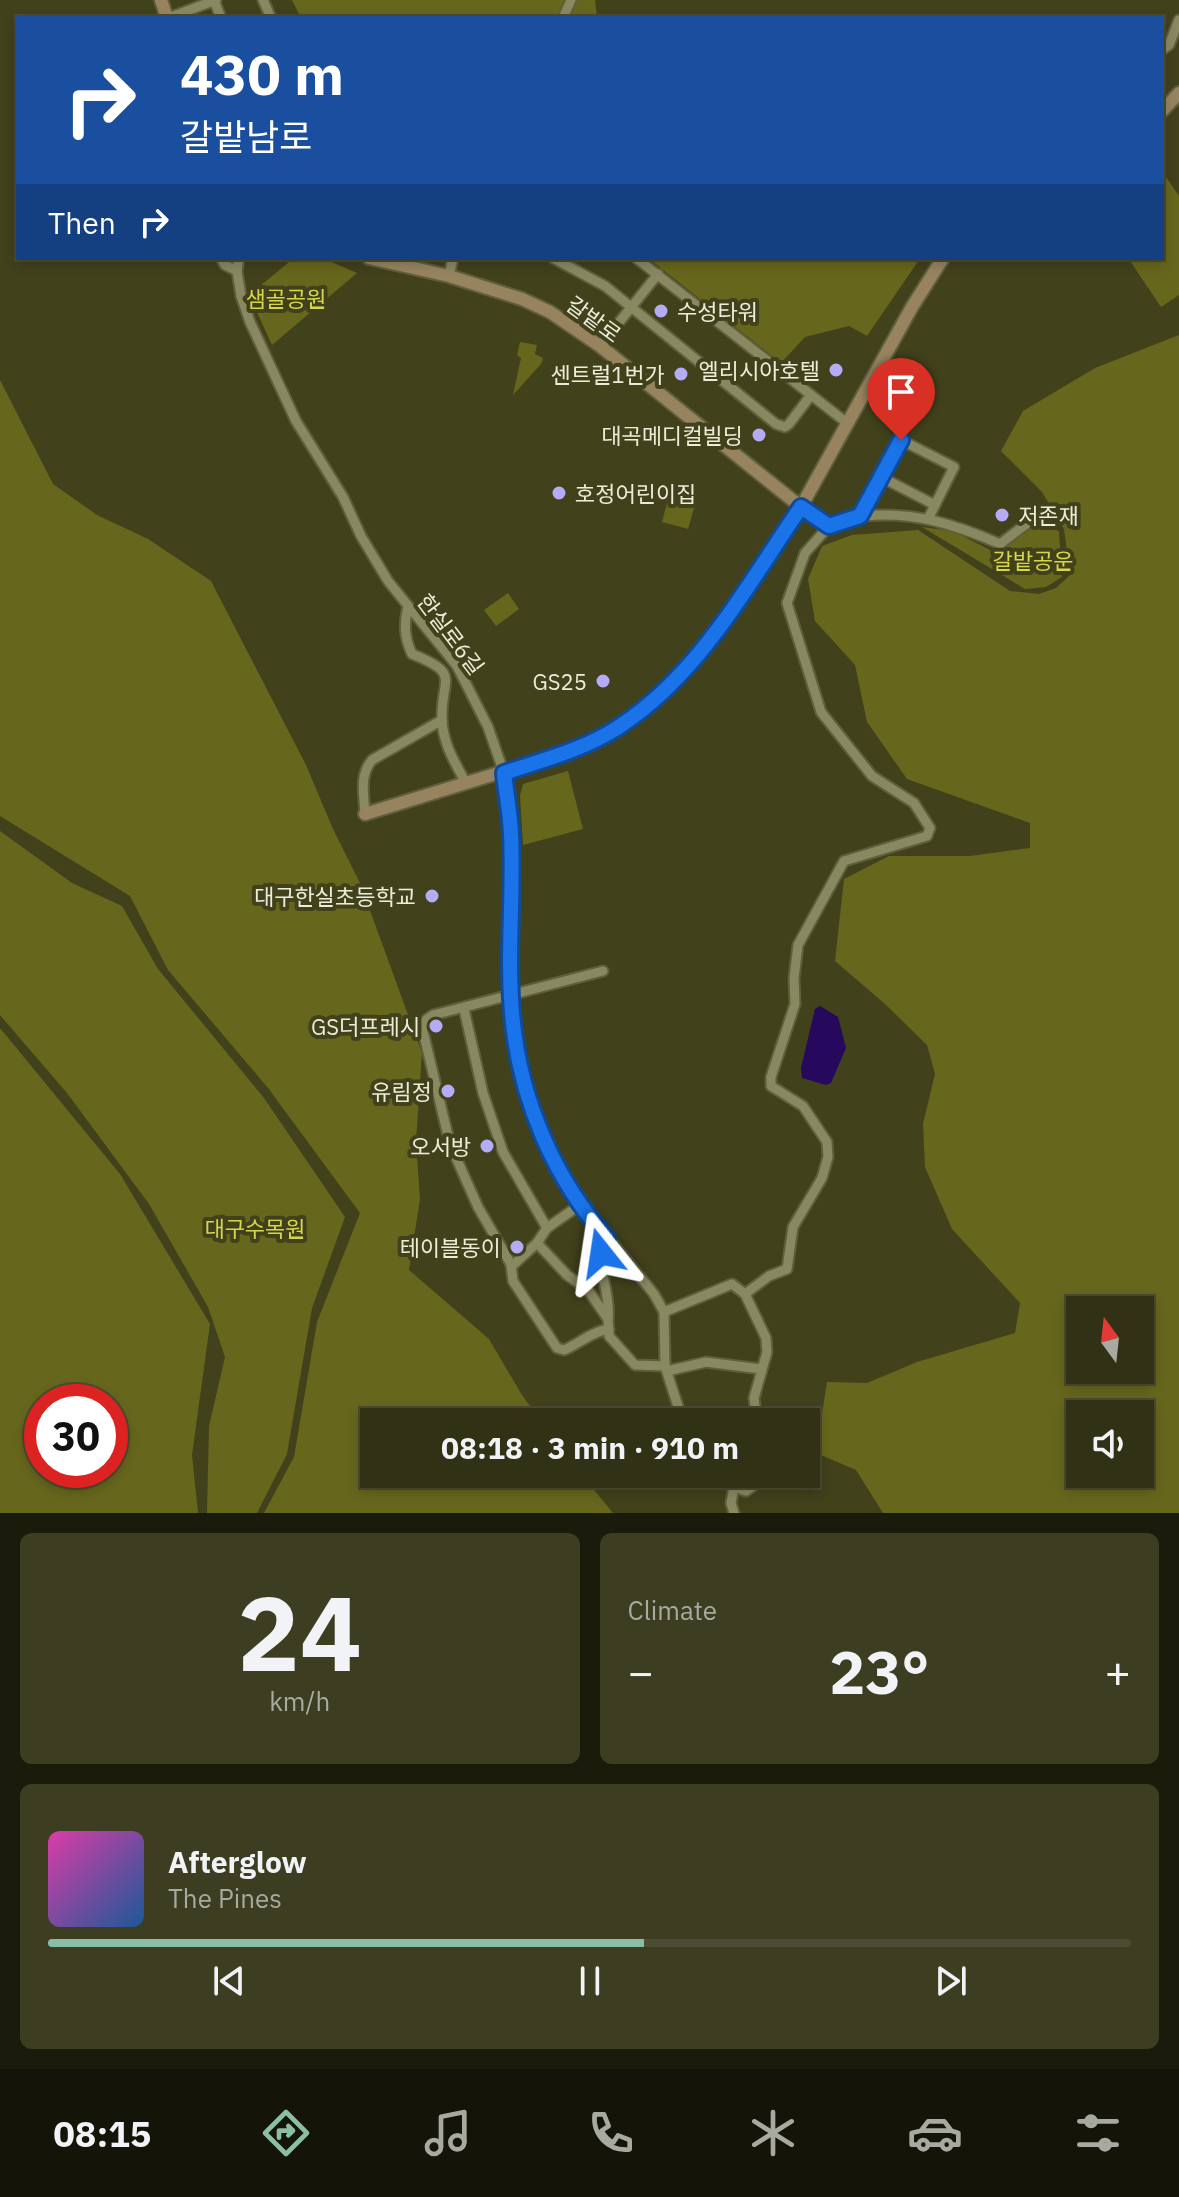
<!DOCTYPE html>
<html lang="en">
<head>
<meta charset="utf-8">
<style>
	body { margin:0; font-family:"IBM Plex Sans","Noto Sans KR",sans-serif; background:#3d3d22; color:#f1f3f6; height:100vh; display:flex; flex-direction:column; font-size:30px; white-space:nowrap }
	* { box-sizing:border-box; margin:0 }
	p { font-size:26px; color:#a8a9a0 }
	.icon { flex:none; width:44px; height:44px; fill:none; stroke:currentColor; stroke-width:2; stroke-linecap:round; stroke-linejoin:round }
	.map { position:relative; height:1513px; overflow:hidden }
	.details { display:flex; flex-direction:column; gap:20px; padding:20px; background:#1b1b0c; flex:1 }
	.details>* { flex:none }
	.guide { position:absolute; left:16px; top:16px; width:1148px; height:244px; border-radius:0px; box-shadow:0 4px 12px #0003,0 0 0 2px #4c4c34; background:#1a4fa0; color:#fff; overflow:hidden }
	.needle { width:52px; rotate:345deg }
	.tools { position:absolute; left:1066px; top:1296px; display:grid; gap:16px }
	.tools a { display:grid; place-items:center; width:88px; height:88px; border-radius:0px; background:#313115; box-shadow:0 4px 12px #0003,0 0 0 2px #4c4c34; font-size:40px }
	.speed { position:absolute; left:24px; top:1384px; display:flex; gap:16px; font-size:40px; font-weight:700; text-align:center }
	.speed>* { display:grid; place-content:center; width:104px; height:104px; border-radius:50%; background:#313115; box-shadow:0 4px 12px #0003,0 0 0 2px #4c4c34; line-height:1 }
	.speed .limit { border:12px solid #d22; background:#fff; color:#111 }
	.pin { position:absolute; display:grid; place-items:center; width:68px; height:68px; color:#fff; margin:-82px -34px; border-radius:50% 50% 50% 0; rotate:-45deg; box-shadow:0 0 8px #0007 }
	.pin .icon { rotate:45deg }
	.me { position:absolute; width:88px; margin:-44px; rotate:345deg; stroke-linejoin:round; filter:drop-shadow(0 0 6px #0008) }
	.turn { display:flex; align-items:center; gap:28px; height:168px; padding:0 32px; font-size:36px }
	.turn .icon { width:104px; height:104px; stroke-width:2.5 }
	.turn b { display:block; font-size:56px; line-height:68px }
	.then { display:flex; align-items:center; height:76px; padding:0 32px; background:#0003; gap:16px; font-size:30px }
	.big { font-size:60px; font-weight:800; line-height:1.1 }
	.details .tile { flex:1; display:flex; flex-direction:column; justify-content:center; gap:12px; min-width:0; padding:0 28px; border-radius:12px; background:#3d3d22 }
	.details .dial { align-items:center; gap:0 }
	.dial b { font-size:104px; line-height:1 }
	.song { display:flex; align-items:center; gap:24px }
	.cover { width:96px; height:96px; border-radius:12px; background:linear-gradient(135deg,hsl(320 70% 55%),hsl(210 70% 35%)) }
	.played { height:8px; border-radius:4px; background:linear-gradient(90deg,#8abfa5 55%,#4c4c34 55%) }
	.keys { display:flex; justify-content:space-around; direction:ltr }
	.heat { display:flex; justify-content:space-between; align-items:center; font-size:44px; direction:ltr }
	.details .tiles { flex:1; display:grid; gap:20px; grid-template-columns:1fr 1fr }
	.tile:last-child { grid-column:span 2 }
	.trip { position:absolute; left:360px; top:1408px; width:460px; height:80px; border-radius:0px; background:#313115; box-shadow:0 4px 12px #0003,0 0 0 2px #4c4c34; font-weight:800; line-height:80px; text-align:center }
	.menu { display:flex; height:128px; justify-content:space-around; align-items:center; background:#141408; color:#a8a9a0 }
	.menu .icon { width:56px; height:56px }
	.menu .on { color:#8abfa5 }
	.menu b { font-size:36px; color:#f1f3f6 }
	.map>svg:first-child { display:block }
	.green { fill:#67661d; fill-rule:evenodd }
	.water { fill:#26085d }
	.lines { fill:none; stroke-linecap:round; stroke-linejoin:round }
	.street-casing { stroke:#5f5f3d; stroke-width:13 }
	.secondary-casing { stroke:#5f5f3d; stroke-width:16 }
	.street { stroke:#888961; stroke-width:9 }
	.secondary { stroke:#97845f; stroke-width:12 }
	.route-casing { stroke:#114b97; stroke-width:20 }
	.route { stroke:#1a73e8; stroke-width:14 }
	.poi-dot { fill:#b5acf8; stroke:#41411c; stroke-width:3 }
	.labels { text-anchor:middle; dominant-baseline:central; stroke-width:8; stroke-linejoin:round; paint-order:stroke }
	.park-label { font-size:22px; fill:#d7d54a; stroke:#41411c }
	.poi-label { font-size:22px; fill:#ecedd8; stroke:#41411c; text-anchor:end }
	.street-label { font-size:22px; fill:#ecedd8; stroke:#41411c }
</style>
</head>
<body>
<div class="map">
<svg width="1179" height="1513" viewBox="0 0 1179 1513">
	<rect width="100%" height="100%" fill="#41411c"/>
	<g class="green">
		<path d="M292,0H568L560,9L558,18H301Z"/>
		<path d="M577,0H595L597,18H568L571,8Z"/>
		<path d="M1162,171L1179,196V295L1161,307L1128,258H1162Z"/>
		<path d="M294,258H322L357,273L272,345L249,295Z"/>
		<path d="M648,258H918L919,260L867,336L849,326L805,337L781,363Z"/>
		<path d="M1179,335V1513H883L856,1470L816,1453L827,1382L867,1383L917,1362L1015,1333L1020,1303L952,1229L925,1167L923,1124L935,1074L927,1045L885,1004L835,961L844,879L889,856H970L1030,848V823L907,779L867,722L855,665L815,621L808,579L822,546L852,535L918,530L1010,591L1039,594L1056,588L1070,575L1064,529L1042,492L1001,451L1023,411L1095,368ZM1080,1310H1140V1370H1080ZM1080,1414H1140V1474H1080Z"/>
		<path d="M520,342L537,345L535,354L543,358L541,364L513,395L521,358L517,355Z"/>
		<path d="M0,380L53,484L97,515L148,539L211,581L306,765L333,829L360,883L422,1053L416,1142L420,1199L409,1270L489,1339L522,1395L542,1422H374V1474H581L613,1513H264L294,1457L317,1322L360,1213L268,1088L168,970L130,896L0,816Z"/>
		<path d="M670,491L697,498L688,529L662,522Z"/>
		<path d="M1045,519L1059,532L1062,577L1046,587L1025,589L922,527L953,531L996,553Z"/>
		<path d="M508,593L519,609L496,626L484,610Z"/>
		<path d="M568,771L583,829L523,845L520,796L523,784Z"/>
		<path d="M0,831L72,883L122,906L158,969L264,1098L345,1217L312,1308L287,1454L257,1513H207L209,1426L225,1357L208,1307L149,1204L67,1093L0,1015Z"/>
		<path d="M0,1028L120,1174L210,1324L192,1455L198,1513H0ZM42,1402H110V1470H42Z"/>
	</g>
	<path class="water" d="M820,1006L838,1017L846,1048L831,1083L826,1085L802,1078L801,1068L815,1009Z"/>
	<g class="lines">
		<g class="street-casing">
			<g id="street">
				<path d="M214,0L221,18"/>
				<path d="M263,0L271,18"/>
				<path d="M168,18L216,0"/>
				<path d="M563,18L571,0"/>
				<path d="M1162,50L1169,45L1179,20"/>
				<path d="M221,258L225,265L237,271"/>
				<path d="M239,258L237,271L241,296L250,322L296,421L343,497L361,536L388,581L457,666L488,727L504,773L511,833L513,1020L522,1077L542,1135L581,1204L654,1294L664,1312L665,1366L683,1422"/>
				<path d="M553,258L605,286L776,424L785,427L789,424L811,395"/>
				<path d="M636,258L847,423"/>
				<path d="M449,276L453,258"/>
				<path d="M600,346L658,274"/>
				<path d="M881,477L935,505"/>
				<path d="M801,507L829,526C841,524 853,517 865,516C914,511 957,525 1000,544L1034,518"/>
				<path d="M860,516L901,440L954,467L928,519"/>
				<path d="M408,606C404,624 404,637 412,654C462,674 441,678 442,718C442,742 455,763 466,783"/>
				<path d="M365,814C364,794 359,776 372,760L442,720"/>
				<path d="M464,1009L483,1093L503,1152L547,1228"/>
				<path d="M581,1204L547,1228L537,1243L512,1266L478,1207L450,1144L422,1027L426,1020L433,1015L603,971"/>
				<path d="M607,1238C592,1261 612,1293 608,1319"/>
				<path d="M537,1243L567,1275L588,1290L608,1319L609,1336L635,1365L665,1366"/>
				<path d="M511,1265L513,1281L557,1348L564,1350C579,1344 592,1331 609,1329"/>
				<path d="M745,1294L769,1276L787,1269L793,1227L822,1178L828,1157L827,1142L803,1106L771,1086V1077L795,1004L794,978L798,945L844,861L927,836L930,828L914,803L872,776L821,712L787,603L805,553L829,526"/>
				<path d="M664,1312L732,1284L745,1294L766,1338L767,1352L754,1398L757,1422"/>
				<path d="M667,1371L706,1362L761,1369"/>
				<path d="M732,1474L734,1487L746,1491L756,1484L757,1474"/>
				<path d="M734,1513L731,1503L734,1487"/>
			</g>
		</g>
		<g class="secondary-casing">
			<g id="secondary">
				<path d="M161,0L167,18"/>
				<path d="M1162,111L1179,93"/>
				<path d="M369,258L449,276L522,299L550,312L600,346L801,507"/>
				<path d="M365,814L570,751L608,733L659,696L701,652L801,507L912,307L943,258"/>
			</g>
		</g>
		<use href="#street" class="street"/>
		<use href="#secondary" class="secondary"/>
	</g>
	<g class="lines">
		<g class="route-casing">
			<path id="route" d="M601,1253L607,1238C555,1180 521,1101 513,1023C506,960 514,896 511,834C510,813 506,793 504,773C539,761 575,752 607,734C695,683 745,588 801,507L829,526L860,516L901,440"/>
		</g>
		<use href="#route" class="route"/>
	</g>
	<g class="poi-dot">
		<circle cx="661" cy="311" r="8"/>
		<circle cx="836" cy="370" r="8"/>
		<circle cx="681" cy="374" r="8"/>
		<circle cx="759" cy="435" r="8"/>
		<circle cx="559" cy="493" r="8"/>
		<circle cx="1002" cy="515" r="8"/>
		<circle cx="603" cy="681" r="8"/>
		<circle cx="432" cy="896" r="8"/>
		<circle cx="436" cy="1026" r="8"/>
		<circle cx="448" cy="1091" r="8"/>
		<circle cx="487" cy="1146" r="8"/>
		<circle cx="517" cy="1247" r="8"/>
	</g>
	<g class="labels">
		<g class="park-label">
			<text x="286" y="298">샘골공원</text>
			<text x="1033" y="560">갈밭공운</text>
			<text x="255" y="1228">대구수목원</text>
		</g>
		<g class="poi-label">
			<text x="677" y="311" text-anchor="start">수성타워</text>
			<text x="820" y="370">엘리시아호텔</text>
			<text x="665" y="374">센트럴1번가</text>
			<text x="743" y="435">대곡메디컬빌딩</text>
			<text x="575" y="493" text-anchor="start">호정어린이집</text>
			<text x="1018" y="515" text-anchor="start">저존재</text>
			<text x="587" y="681">GS25</text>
			<text x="416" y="896">대구한실초등학교</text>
			<text x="420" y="1026">GS더프레시</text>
			<text x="432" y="1091">유림정</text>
			<text x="471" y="1146">오서방</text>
			<text x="501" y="1247">테이블동이</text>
		</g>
		<g class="street-label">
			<text transform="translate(594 319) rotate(36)">갈밭로</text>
			<text transform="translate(451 634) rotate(53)">한실로6길</text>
		</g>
	</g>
</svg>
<div class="tools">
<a><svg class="needle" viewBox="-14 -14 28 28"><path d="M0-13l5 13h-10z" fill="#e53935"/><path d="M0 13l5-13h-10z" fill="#a8a9a0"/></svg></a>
<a><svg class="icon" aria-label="sound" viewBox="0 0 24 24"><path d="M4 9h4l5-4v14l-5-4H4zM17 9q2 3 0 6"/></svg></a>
</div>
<div class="speed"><div class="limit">30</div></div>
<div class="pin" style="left:901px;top:440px;background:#d93025"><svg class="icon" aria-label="arrive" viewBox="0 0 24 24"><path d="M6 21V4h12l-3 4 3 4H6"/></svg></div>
<svg class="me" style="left:601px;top:1253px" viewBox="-20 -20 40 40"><path d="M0-17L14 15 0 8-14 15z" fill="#1a73e8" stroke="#fff" stroke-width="4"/></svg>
<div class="trip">08:18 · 3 min · 910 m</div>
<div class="guide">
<div class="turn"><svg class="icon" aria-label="right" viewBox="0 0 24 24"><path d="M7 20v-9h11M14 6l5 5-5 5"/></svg><div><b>430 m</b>갈밭남로</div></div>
<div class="then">Then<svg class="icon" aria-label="right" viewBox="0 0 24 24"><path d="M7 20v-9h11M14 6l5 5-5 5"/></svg></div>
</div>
</div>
<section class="details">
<div class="tiles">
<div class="tile dial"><b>24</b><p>km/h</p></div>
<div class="tile"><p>Climate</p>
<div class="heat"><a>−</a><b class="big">23°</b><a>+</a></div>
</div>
<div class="tile">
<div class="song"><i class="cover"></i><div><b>Afterglow</b><p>The Pines</p></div></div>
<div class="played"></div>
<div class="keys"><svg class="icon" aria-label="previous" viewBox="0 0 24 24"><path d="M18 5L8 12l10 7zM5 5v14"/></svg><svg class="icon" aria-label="pause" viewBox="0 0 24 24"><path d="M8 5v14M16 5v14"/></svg><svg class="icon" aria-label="next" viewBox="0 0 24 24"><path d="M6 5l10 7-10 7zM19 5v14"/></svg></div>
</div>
</div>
</section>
<nav class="menu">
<b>08:15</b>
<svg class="icon on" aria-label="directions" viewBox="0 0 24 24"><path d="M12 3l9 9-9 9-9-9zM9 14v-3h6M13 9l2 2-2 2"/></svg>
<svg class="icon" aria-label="music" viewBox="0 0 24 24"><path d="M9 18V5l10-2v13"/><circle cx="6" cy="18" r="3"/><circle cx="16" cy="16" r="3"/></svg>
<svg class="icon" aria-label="phone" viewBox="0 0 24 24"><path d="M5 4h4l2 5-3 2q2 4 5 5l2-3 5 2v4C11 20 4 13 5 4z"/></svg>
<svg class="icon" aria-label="climate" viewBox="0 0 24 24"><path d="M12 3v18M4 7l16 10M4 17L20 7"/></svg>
<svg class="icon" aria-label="car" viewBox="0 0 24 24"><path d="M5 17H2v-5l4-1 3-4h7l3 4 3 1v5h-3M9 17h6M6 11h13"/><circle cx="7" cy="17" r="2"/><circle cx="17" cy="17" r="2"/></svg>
<svg class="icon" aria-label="filters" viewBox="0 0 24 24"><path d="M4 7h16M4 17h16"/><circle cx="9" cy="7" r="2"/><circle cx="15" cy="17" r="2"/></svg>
</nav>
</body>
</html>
